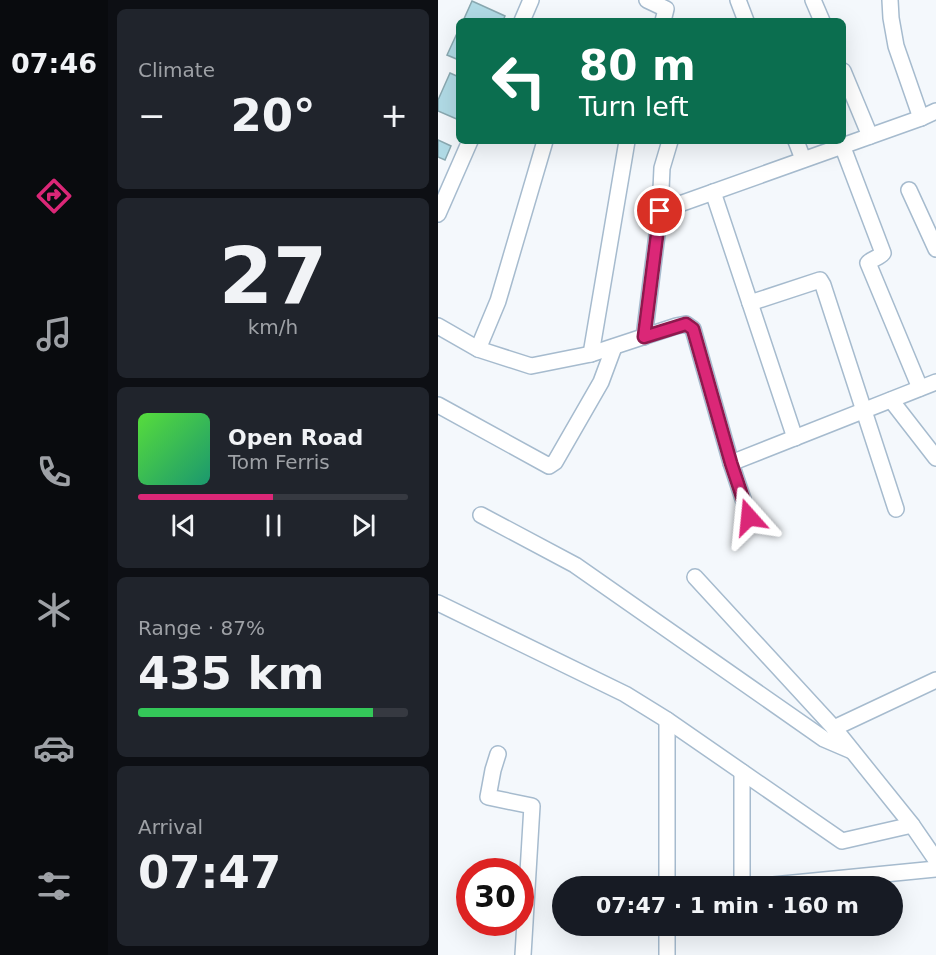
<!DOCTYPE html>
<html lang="en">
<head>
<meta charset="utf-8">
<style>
	body { margin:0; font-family:"DejaVu Sans",sans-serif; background:#20242c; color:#f1f3f6; height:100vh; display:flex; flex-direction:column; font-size:22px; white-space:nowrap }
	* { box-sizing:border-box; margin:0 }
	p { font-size:20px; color:#9ea1a6 }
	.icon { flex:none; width:33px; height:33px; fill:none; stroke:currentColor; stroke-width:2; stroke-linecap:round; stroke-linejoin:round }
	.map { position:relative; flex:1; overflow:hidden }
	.drawer { display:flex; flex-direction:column; gap:9px; padding:9px; background:#0d0f14; width:330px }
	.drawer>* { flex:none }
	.guide { position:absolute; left:18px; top:18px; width:390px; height:126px; border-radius:9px; box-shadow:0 6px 24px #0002; background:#0b6e4f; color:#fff; overflow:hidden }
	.speed { position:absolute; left:18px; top:858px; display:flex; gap:12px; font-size:30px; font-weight:700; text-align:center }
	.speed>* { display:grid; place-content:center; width:78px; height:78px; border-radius:50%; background:#171b24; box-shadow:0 6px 24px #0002; line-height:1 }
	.speed .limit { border:9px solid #d22; background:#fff; color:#111 }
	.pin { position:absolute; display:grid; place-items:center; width:51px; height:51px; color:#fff; margin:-26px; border:3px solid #fff; border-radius:50%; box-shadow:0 2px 6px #0007 }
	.me { position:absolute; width:66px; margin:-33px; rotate:342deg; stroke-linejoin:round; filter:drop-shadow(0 0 4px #0008) }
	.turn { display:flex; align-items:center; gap:21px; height:126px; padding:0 24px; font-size:27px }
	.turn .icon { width:78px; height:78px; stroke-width:2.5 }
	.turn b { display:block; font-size:42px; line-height:51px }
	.big { font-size:45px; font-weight:600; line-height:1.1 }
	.drawer .card { flex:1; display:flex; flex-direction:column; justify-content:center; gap:9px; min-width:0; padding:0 21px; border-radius:9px; background:#20242c }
	.drawer .dial { align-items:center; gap:0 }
	.dial b { font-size:78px; line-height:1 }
	.song { display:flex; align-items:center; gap:18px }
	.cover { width:72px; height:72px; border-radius:9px; background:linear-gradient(135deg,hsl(110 70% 55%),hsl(160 70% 35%)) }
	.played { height:6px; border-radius:3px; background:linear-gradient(90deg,#db2777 50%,#363941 50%) }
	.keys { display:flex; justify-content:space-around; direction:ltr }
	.heat { display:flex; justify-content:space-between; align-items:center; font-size:33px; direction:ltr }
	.charge { height:9px; border-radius:4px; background:linear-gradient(90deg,#34c759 87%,#363941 0) }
	.trip { position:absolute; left:114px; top:876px; width:351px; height:60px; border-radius:30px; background:#171b24; box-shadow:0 6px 24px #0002; font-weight:600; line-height:60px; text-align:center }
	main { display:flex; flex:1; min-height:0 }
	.dock { display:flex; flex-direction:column; width:108px; justify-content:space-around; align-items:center; background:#090b0e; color:#9ea1a6 }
	.dock .icon { width:42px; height:42px }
	.dock .current { color:#db2777 }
	.dock b { font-size:27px; color:#f1f3f6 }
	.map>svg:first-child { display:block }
	.building { fill:#b1dbe6; stroke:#8aa9b1; stroke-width:1.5 }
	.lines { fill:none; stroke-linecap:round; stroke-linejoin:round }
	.street-casing { stroke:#a6bbce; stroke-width:18 }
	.street { stroke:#fff; stroke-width:15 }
	.route-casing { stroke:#8e194d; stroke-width:15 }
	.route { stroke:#db2777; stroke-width:10 }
</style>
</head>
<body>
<main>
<nav class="dock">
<b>07:46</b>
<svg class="icon current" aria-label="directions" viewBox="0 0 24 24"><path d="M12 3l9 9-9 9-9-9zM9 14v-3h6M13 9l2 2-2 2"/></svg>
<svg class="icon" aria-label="music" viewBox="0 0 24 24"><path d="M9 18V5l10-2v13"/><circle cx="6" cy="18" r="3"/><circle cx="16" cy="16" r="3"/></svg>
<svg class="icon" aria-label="phone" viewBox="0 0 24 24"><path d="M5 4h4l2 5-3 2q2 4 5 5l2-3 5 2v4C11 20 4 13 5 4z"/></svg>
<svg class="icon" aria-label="climate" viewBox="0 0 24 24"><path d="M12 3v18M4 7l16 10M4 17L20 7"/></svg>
<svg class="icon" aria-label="car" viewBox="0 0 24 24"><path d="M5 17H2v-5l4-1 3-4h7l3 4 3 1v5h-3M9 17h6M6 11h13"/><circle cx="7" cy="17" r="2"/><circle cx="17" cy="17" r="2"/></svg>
<svg class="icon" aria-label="filters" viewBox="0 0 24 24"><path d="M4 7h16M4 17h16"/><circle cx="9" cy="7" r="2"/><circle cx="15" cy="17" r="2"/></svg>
</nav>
<section class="drawer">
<div class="card"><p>Climate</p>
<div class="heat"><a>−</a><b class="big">20°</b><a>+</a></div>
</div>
<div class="card dial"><b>27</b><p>km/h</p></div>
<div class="card">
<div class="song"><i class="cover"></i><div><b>Open Road</b><p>Tom Ferris</p></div></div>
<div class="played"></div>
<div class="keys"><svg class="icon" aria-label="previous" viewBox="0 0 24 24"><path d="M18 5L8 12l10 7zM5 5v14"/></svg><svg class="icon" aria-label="pause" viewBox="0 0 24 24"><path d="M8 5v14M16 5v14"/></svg><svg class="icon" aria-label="next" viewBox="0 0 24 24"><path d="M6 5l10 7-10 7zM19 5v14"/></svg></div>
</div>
<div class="card"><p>Range · 87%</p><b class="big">435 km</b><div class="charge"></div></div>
<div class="card"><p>Arrival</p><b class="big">07:47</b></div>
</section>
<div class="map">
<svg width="498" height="955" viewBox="0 0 498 955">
	<rect width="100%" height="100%" fill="#f4f8fc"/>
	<g class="building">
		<path d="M34,1L67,16L65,21H25Z"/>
		<path d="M21,29V60L9,55Z"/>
		<path d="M12,73L21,77V120L0,111V100Z"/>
		<path d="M0,140L13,146L7,160L0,157Z"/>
	</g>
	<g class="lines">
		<g class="street-casing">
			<g id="street">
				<path d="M209,0L228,9L225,21"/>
				<path d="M300,0L308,21"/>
				<path d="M375,0L384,21"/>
				<path d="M452,0L453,18L458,46L483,118"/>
				<path d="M84,21L93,0"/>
				<path d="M405,71L432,136"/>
				<path d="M358,141L365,159"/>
				<path d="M404,145L445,253C441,258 435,258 430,263L482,388"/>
				<path d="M471,190L498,249"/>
				<path d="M275,192L357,438"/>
				<path d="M222,211L224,168L232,141"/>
				<path d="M0,214L32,141"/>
				<path d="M312,303L382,280L385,285L458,509"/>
				<path d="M0,326L40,349L93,366L153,354L238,326L248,324L255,329L293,463L311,517"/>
				<path d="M206,337L222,211L483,118L498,111"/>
				<path d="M40,349L60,301L107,141"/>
				<path d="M153,354L189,141"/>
				<path d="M453,400L498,458"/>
				<path d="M0,405L111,466L117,462L163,382L176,347"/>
				<path d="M293,463L498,382"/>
				<path d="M43,515L137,565L386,739L414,751"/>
				<path d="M257,577L396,728L474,825L498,860"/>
				<path d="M0,603L187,694L229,720L404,841L474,825"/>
				<path d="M229,720V886"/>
				<path d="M396,728L498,680"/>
				<path d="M60,754L55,770L50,797L94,806L85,955"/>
				<path d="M304,886V772"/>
				<path d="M325,886L498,869"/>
				<path d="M229,926V955"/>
			</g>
		</g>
		<use href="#street" class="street"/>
	</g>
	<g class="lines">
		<g class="route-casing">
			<path id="route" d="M222,211L206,337L248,324L255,329L293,463L311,517"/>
		</g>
		<use href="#route" class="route"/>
	</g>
</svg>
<div class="speed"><div class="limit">30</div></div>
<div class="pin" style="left:222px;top:211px;background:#d93025"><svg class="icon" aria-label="arrive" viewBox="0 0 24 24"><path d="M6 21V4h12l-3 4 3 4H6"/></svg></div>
<svg class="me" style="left:311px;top:517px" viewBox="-20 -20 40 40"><path d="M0-17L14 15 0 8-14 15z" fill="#db2777" stroke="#fff" stroke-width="4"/></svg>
<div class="trip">07:47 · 1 min · 160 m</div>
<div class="guide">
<div class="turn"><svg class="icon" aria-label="left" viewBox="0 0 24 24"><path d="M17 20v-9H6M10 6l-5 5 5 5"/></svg><div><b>80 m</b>Turn left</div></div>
</div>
</div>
</main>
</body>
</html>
